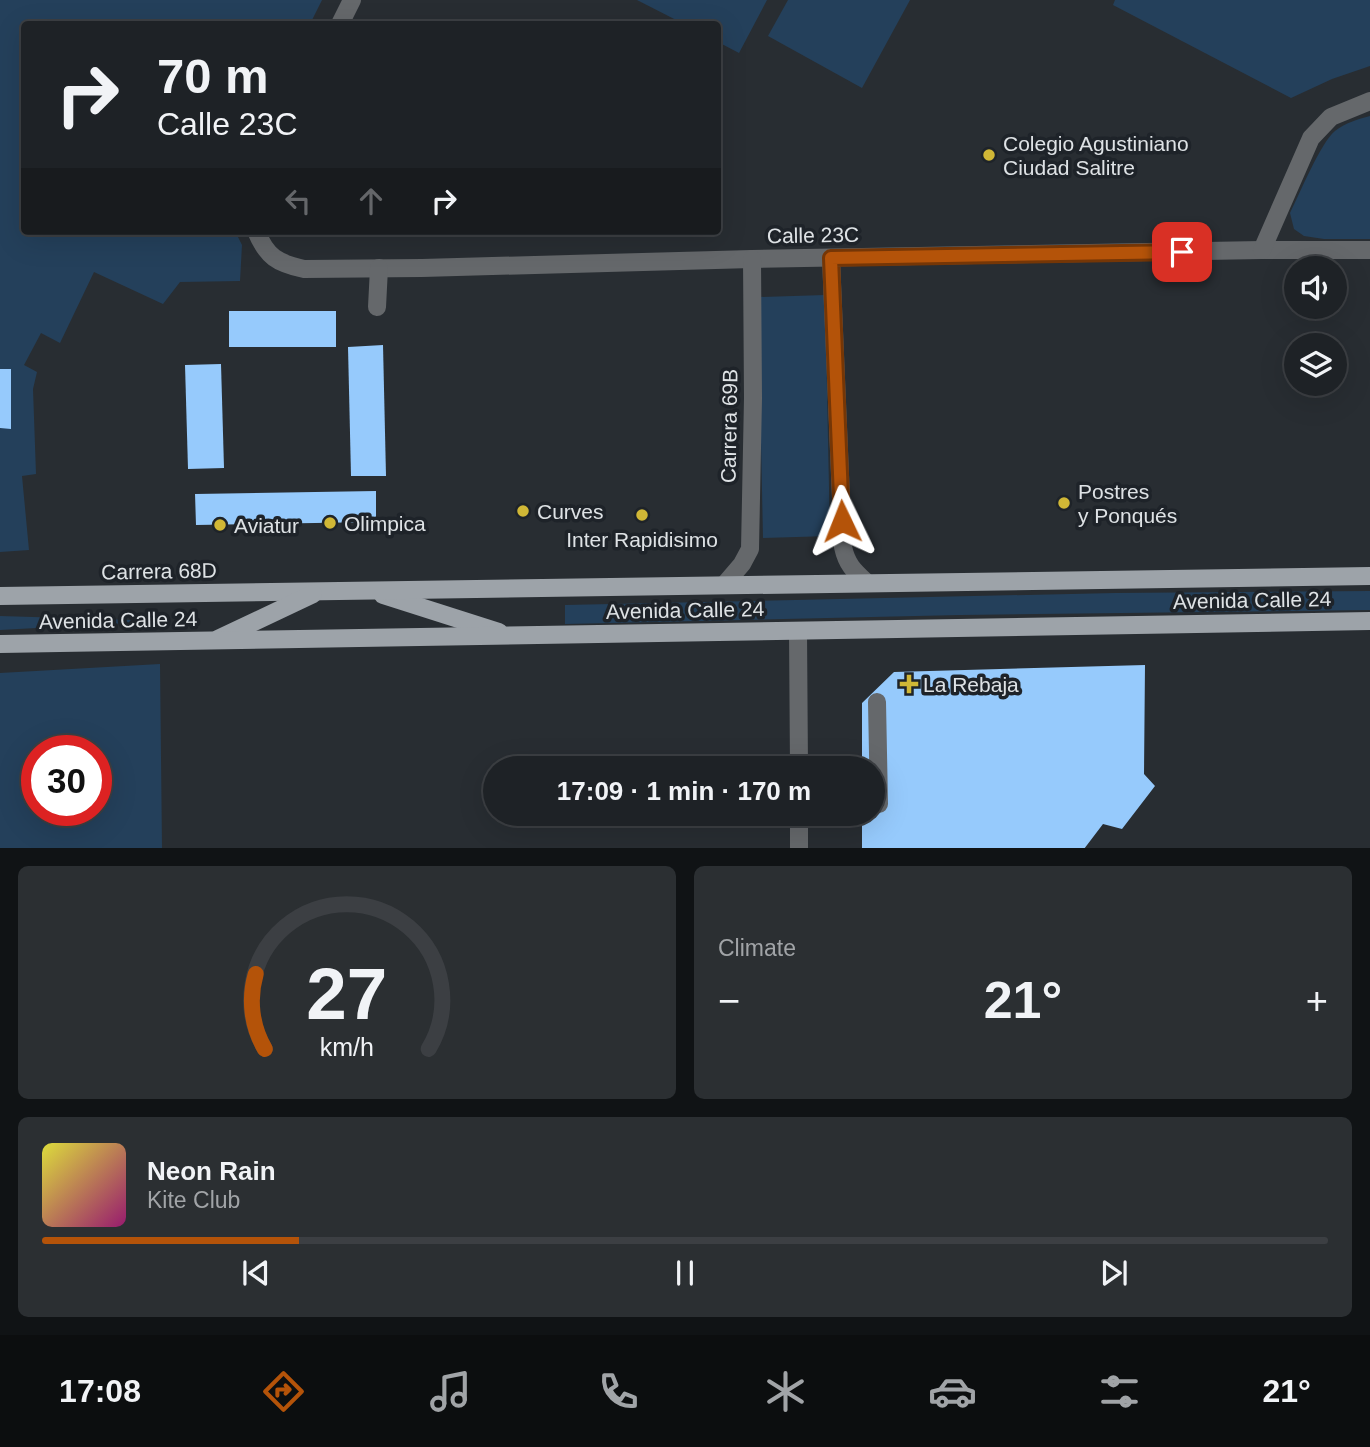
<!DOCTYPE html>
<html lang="en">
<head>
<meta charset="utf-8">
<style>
	body { margin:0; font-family:Helvetica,sans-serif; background:#2b2f32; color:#f1f3f6; height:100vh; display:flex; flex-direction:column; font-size:26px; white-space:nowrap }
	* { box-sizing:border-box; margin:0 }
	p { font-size:23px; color:#a1a4a7 }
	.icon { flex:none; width:38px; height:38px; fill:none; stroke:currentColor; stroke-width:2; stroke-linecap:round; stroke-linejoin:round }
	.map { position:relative; height:848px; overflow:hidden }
	.sheet { display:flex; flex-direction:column; gap:18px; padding:18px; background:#101315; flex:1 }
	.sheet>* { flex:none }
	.guide { position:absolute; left:21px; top:21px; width:700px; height:214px; border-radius:7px; box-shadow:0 7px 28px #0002,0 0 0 2px #3c3f43; background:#1e2226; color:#f1f3f6; overflow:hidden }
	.controls { position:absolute; left:1284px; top:256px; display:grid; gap:14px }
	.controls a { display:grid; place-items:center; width:63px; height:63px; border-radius:50%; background:#1e2226; box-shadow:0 7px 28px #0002,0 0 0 2px #3c3f43; font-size:35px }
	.speed { position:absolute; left:21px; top:735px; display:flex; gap:14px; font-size:35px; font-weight:700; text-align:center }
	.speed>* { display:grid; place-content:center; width:91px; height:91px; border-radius:50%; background:#1e2226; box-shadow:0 7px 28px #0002,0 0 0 2px #3c3f43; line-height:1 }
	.speed .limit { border:10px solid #d22; background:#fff; color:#111 }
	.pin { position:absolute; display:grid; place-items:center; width:60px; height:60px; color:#fff; margin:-30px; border-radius:14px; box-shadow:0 4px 10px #0006 }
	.me { position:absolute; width:77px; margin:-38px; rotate:358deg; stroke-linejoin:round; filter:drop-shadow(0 0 5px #0008) }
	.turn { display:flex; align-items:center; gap:24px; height:147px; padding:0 21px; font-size:32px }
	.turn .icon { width:91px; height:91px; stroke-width:2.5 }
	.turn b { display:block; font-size:49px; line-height:60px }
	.lanes { display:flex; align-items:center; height:66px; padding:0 21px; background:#0003; justify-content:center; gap:35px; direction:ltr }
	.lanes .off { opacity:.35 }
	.big { font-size:52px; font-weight:800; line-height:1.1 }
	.sheet .widget { flex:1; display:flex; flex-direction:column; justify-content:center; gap:10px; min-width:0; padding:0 24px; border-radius:10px; background:#2b2f32 }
	.sheet .dial { align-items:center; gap:0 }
	.dial svg { height:182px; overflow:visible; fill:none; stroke:#3c3f43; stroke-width:7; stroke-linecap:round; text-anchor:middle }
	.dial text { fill:#f1f3f6; stroke:none }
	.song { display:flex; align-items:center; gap:21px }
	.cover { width:84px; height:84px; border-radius:10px; background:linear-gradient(135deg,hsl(60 70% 55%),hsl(320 70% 35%)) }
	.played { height:7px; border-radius:4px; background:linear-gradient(90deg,#b45309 20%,#3c3f43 20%) }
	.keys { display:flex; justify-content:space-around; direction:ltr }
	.heat { display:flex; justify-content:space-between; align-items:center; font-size:38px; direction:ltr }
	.sheet .tiles { flex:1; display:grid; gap:18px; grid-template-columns:1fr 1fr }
	.widget:last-child { grid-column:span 2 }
	.trip { position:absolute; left:483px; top:756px; width:402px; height:70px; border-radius:35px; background:#1e2226; box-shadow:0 7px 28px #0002,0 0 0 2px #3c3f43; font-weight:800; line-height:70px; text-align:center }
	.menu { display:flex; height:112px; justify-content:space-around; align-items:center; background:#0c0e0f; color:#a1a4a7 }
	.menu .icon { width:49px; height:49px }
	.menu .current { color:#b45309 }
	.menu b { font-size:32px; color:#f1f3f6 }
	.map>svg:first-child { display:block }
	.green { fill:#24405b; fill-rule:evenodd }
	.building { fill:#96cafc }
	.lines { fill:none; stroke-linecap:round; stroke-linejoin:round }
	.minor { stroke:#65686b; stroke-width:18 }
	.major { stroke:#9da3a9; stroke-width:18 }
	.route-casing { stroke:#753606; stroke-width:18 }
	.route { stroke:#b45309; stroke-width:12 }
	.poi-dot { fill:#d0b736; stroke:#1e2329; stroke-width:2.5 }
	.labels { text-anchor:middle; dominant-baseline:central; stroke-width:7; stroke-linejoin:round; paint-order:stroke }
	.poi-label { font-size:21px; fill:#dee2e5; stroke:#1e2329; text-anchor:start }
	.street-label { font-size:21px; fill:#dee2e5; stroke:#1e2329 }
</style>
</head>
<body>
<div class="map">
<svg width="1370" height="849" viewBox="0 0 1370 849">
	<rect width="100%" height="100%" fill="#282d32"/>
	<g class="green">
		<path d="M0,0H322L310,24H24V231H235L242,245L240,281L180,282L163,304L94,272L60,343L41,333L24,365L37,372L33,389L36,474L22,476L29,550L0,552Z"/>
		<path d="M637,0H767L739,53L718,42V24H684Z"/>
		<path d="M788,0H910L862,88L768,36Z"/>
		<path d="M1115,0H1370V66L1332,79L1291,98L1113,5Z"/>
		<path d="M1370,116V239H1324L1304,236L1294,229L1290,213C1299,195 1321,142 1335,131C1345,123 1358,119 1370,116Z"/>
		<path d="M825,295L830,536L763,538L758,297Z"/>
		<path d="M1370,591V610L960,615L565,624V605L1115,593Z"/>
		<path d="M0,616L165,621L0,630Z"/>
		<path d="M160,664L162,848H0V673ZM37,751H96V810H37Z"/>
	</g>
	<g class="building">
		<rect x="229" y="311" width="107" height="36"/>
		<path d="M383,345L386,476H351L348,347Z"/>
		<path d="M221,364L224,468L188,469L185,365Z"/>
		<path d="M0,369H11V429L0,428Z"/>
		<path d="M376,491V522L196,525L195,494Z"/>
		<path d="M1145,665L1144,774L1155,786L1122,829L1103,824L1084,849H862V814H873V768H862V703L894,672Z"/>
	</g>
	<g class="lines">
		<g class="minor">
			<path d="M340,24L352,0"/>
			<path d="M256,231C267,257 277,263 304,269L422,268L752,259L1262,250H1370"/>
			<path d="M1262,250L1311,138L1331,117L1370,101"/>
			<path d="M831,258L843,547C847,565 854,571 867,583"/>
			<path d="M377,307L379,268"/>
			<path d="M724,585L742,564L750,549L753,398L752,259"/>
			<path d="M798,631L799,768"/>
			<path d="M877,702L879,804"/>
			<path d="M799,814V849"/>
		</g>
		<g class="major">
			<path d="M383,595L499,632"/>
			<path d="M0,596L1370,576"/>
			<path d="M218,639L313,594"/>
			<path d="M0,644L1370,621"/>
		</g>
	</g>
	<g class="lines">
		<g class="route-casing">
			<path id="route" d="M842,521L831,258L1182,252"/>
		</g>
		<use href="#route" class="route"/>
	</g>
	<g class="poi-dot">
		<circle cx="989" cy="155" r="7"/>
		<circle cx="1064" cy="503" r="7"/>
		<circle cx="523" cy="511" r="7"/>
		<circle cx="642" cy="515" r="7"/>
		<circle cx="330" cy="523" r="7"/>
		<circle cx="220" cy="525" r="7"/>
		<path d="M905.5 673.5h7v7h7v7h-7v7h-7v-7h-7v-7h7z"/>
	</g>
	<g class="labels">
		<g class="poi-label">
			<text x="1003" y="143">Colegio Agustiniano<tspan x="1003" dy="24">Ciudad Salitre</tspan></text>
			<text x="1078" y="491">Postres<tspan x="1078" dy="24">y Ponqués</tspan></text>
			<text x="537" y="511">Curves</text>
			<text x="344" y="523">Olimpica</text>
			<text x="234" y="525">Aviatur</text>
			<text x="642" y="539" text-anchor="middle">Inter Rapidisimo</text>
			<text x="923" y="684">La Rebaja</text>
		</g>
		<g class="street-label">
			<text transform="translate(813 235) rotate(-1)">Calle 23C</text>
			<text transform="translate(729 426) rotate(-89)">Carrera 69B</text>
			<text transform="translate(159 571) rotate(-1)">Carrera 68D</text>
			<text transform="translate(1252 600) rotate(-1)">Avenida Calle 24</text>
			<text transform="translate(685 610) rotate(-1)">Avenida Calle 24</text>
			<text transform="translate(118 620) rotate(-1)">Avenida Calle 24</text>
		</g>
	</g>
</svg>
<div class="controls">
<a><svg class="icon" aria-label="sound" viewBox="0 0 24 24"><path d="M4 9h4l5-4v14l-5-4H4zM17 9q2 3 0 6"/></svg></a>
<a><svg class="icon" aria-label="layers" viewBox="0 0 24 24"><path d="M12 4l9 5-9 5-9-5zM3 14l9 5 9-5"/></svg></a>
</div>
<div class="speed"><div class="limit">30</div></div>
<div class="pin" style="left:1182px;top:252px;background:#d93025"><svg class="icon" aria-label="arrive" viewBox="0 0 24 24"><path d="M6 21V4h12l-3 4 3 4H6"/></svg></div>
<svg class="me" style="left:842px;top:521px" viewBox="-20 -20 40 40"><path d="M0-17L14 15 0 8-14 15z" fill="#b45309" stroke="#fff" stroke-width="4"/></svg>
<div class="trip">17:09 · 1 min · 170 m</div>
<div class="guide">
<div class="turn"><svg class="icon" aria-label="right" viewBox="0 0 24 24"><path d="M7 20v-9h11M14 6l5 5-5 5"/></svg><div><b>70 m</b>Calle 23C</div></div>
<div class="lanes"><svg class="icon off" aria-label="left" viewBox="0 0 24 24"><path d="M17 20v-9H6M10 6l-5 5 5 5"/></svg><svg class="icon off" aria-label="ahead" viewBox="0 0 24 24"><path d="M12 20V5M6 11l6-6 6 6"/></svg><svg class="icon" aria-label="right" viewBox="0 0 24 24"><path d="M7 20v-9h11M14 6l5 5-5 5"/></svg></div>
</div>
</div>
<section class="sheet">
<div class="tiles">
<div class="widget dial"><svg viewBox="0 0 100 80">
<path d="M14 69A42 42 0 1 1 86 69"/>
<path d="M14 69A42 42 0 0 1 10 36" stroke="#b45309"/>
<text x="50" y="56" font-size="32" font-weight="700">27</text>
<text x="50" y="72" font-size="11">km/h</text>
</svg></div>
<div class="widget"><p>Climate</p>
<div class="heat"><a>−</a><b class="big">21°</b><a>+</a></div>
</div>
<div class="widget">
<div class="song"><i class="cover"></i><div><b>Neon Rain</b><p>Kite Club</p></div></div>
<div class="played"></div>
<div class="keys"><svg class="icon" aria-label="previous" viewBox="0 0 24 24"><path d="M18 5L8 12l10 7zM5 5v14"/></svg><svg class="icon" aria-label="pause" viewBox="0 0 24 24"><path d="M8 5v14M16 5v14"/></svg><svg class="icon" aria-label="next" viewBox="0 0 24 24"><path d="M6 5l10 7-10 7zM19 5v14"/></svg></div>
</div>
</div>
</section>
<nav class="menu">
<b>17:08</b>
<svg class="icon current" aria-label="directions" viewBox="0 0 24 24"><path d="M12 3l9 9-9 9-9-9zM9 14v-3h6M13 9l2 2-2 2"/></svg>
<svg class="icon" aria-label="music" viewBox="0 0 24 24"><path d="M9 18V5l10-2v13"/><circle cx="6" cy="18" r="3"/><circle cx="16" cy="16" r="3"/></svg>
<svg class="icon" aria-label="phone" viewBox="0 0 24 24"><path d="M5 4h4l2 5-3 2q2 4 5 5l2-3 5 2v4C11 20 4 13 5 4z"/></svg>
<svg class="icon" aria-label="climate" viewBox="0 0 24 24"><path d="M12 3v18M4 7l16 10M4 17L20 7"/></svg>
<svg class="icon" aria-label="car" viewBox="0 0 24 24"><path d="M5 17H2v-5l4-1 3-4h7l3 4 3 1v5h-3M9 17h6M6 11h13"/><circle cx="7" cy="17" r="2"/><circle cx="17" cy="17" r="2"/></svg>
<svg class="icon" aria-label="filters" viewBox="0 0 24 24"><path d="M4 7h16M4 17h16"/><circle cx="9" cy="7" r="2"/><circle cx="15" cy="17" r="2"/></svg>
<b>21°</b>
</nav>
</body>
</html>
